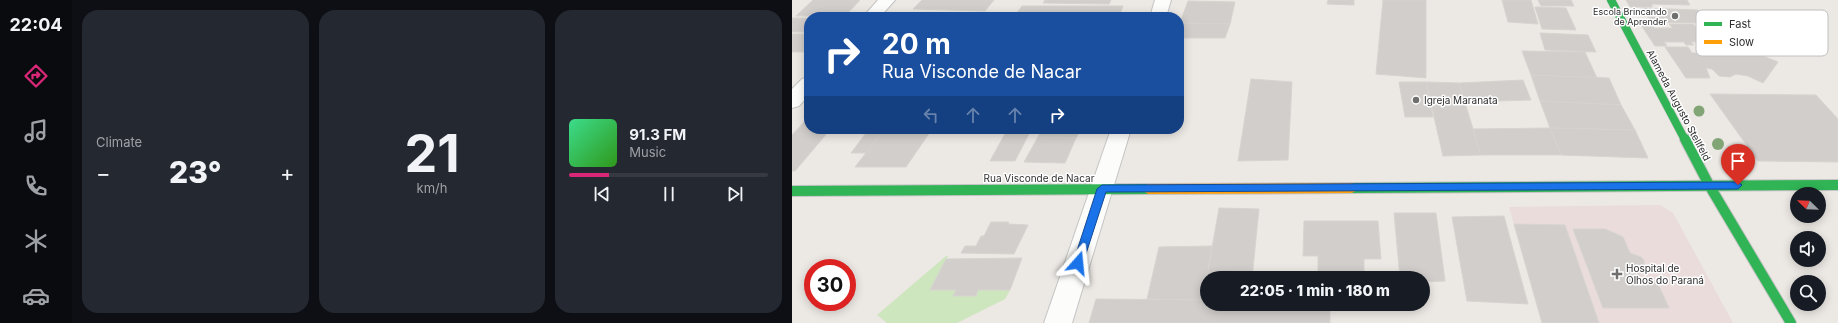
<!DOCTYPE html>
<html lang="en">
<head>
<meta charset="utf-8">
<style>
	body { margin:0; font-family:Inter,sans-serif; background:#242831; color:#f1f3f6; height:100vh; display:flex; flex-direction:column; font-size:15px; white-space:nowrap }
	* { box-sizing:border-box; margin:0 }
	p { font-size:13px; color:#9ea1a6 }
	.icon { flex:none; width:22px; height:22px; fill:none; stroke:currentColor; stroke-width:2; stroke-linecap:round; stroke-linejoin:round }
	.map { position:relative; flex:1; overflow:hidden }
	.side { display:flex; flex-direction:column; gap:10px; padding:10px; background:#0d0f14; width:720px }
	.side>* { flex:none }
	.guide { position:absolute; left:12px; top:12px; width:380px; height:122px; border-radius:16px; box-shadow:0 2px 10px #0003; background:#1a4fa0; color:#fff; overflow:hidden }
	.needle { width:26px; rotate:293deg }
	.tools { position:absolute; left:998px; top:187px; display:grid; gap:8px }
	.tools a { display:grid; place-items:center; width:36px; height:36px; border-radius:50%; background:#171b24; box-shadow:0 2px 10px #0003; font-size:20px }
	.speed { position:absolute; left:12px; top:259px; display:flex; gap:8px; font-size:20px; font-weight:700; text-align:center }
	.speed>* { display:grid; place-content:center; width:52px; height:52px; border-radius:50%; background:#171b24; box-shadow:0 2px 10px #0003; line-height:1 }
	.speed .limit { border:6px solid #d22; background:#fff; color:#111 }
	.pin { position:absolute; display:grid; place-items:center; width:34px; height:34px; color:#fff; margin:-41px -17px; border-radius:50% 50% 50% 0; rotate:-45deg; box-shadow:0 0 4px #0007 }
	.pin .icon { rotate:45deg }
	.me { position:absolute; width:44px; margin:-22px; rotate:18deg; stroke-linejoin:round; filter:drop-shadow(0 0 3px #0008) }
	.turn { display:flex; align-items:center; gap:14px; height:84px; padding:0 12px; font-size:18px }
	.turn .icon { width:52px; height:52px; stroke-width:2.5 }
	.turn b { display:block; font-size:28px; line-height:34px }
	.lanes { display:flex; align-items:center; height:38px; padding:0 12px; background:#0003; justify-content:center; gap:20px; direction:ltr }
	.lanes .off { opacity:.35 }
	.big { font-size:30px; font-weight:800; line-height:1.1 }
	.side .tile { flex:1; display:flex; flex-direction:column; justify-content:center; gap:6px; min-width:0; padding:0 14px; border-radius:16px; background:#242831 }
	.side .dial { align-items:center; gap:0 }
	.dial b { font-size:52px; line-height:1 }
	.song { display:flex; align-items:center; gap:12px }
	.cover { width:48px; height:48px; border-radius:6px; background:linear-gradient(135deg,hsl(150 70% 55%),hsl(110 70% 35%)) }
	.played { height:4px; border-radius:2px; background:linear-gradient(90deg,#db2777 20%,#363941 20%) }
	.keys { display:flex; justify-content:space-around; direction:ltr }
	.heat { display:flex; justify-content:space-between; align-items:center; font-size:22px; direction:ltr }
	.side .tiles { flex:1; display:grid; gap:10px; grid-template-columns:repeat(3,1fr) }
	.trip { position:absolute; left:408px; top:271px; width:230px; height:40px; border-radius:20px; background:#171b24; box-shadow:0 2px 10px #0003; font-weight:800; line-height:40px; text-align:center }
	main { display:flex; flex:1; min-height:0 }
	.tab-bar { display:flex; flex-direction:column; width:72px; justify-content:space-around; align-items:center; background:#090b0e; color:#9ea1a6 }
	.tab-bar .icon { width:28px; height:28px }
	.tab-bar .on { color:#db2777 }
	.tab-bar b { font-size:18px; color:#f1f3f6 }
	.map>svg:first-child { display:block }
	.medical { fill:#e9dcdb }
	.green { fill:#cee6be }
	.building { fill:#d1cecb; stroke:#d7d4d0 }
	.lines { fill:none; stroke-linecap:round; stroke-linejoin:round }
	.street-casing { stroke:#c5c4c5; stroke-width:2 }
	.fast-far1-casing { stroke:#c5c4c5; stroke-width:9 }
	.fast-casing { stroke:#c5c4c5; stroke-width:12 }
	.slow-casing { stroke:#c5c4c5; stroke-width:12 }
	.street { fill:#fcfcfb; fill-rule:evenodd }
	.fast-far1 { stroke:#30b455; stroke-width:8 }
	.fast { stroke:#30b455; stroke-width:10 }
	.slow { stroke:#ff9f0a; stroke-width:10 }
	.tree { fill:#82a575 }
	.route { fill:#1a73e8; stroke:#114b97 }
	.poi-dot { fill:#706f6e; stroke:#fff; stroke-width:1.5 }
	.labels { text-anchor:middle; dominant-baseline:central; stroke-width:3; stroke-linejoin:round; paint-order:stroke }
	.far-poi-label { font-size:9px; fill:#2e2e2e; stroke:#fff; text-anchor:end }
	.poi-label { font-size:10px; fill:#2e2e2e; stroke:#fff; text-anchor:start }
	.street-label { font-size:10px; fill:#2e2e2e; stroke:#fff }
	.key { fill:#fff; stroke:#c0c0c0; stroke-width:1 }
	.key-label { font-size:11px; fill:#2e2e2e }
</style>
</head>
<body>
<main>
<nav class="tab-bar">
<b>22:04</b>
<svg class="icon on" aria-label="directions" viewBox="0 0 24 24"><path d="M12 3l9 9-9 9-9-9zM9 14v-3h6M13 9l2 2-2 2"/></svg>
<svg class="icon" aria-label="music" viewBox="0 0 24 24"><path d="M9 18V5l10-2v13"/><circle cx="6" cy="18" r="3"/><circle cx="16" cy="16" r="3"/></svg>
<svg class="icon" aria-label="phone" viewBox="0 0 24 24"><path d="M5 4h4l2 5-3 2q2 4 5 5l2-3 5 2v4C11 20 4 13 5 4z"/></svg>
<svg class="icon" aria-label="climate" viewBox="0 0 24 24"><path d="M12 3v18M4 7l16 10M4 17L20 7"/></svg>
<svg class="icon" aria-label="car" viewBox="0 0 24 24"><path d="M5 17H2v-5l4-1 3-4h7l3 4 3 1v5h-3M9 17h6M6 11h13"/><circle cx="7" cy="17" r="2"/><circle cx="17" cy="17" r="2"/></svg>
</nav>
<section class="side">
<div class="tiles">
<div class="tile"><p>Climate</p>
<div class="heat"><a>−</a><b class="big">23°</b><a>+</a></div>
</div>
<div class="tile dial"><b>21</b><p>km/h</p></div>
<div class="tile">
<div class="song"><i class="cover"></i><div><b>91.3 FM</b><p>Music</p></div></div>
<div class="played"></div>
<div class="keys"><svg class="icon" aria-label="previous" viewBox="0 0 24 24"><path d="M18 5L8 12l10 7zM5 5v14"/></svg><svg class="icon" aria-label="pause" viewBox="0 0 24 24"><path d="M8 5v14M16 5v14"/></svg><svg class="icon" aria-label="next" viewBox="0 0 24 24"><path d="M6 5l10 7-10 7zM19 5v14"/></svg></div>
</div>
</div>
</section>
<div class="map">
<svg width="1046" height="323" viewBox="0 0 1046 323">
	<rect width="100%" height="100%" fill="#ece8e4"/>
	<path class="medical" d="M868,205L881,213L941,323H750L717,207Z"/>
	<path class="green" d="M154,256H156L139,290H164L161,296H184L186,290H218L213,299L165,323H95L85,315Z"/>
	<g class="building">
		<path d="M21,0H68L53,16H4Z"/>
		<path d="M130,0H202L193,11L121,9Z"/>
		<path d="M253,0H319L317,4L251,3Z"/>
		<path d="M536,0H562V5L535,4Z"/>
		<path d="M591,0H634V78L584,74Z"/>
		<path d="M710,0H739L746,24L716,22Z"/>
		<path d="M746,0H779L782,6H749Z"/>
		<path d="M834,0H895L898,5L860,4V7H838Z"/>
		<path d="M396,1L443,2L438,24L388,23Z"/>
		<path d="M230,6H331L327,17H222Z"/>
		<path d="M743,7L774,8L784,30L750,29Z"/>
		<path d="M850,8L906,10L916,23L859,22Z"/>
		<rect x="0" y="18" width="17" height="14"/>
		<path d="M388,23L438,24L433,38H387Z"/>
		<path d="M877,24H901L906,30H914L909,24H930L948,45H927L924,42H899L902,45H894L892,42H872L875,46H863L849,25H860L862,28H881Z"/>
		<path d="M748,33L796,35L804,52L753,50Z"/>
		<path d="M0,34H17V50L15,52H0Z"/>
		<path d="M915,44L927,49L941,44L986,62L971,83L956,76L944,74L938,77L927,76L920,69L914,68L918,78H894L873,47H896L900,53H913L908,46Z"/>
		<path d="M730,51L793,52L805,78L739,75Z"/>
		<path d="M739,75L817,78L829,105L748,101Z"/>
		<path d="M459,79L500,82L496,160L446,161Z"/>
		<path d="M731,80L739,100L673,102L667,83Z"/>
		<path d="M607,82H634L641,117H613Z"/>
		<path d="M634,82L667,83L689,155L651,156Z"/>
		<path d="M918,94L1024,95L1046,119V162L966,161Z"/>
		<path d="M748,101L829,105L843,130L758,128Z"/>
		<path d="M13,121L17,122V129H28L26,132H36L3,171H0V135Z"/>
		<path d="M758,128L843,130L856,158L769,155Z"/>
		<path d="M758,128L769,155H689L681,129Z"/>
		<path d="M77,129H93L74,153H59Z"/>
		<path d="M93,129H140L114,167H63Z"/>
		<path d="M250,129H289L284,138L246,137Z"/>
		<path d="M214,132H238L223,161H198Z"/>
		<path d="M246,137L284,138L273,163L232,162Z"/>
		<path d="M427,208L467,209L460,278H415V300H411Z"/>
		<path d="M602,213H644L653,281L631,282V278H608Z"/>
		<path d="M712,216L736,304L675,301L660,217Z"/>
		<path d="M512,221H586L589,259H572V278H526V256H511Z"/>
		<path d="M199,222H217L216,224L236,225L222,254L169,253L173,246H184L189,236H192Z"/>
		<path d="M722,224L773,225L807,323H750Z"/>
		<path d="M781,229H813L831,237L838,253L849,257L852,260V266L847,274L846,279L851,282H865L877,308H811Z"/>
		<path d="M420,246L411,300L355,299L367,247Z"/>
		<path d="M230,258L218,290H186L184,296H161L164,290H138L154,259Z"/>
		<path d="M304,299L415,300V304H538V323H297Z"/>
	</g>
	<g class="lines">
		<g class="street-casing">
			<g id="street">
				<path d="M86,0H103L88,17H71Z"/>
				<path d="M363,0H379L374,17H358Z"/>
				<path d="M17,77V95L7,106L0,108V89L10,79Z"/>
				<path d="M319,129H339L280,323H252Z"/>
			</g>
		</g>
		<g class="fast-far1-casing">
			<path id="fast-far1" d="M819,0L893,140"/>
		</g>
		<g class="fast-casing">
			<g id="fast">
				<path d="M893,139L917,185L999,323"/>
				<path d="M559,188L1046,185"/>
				<path d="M0,191L357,189"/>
			</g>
		</g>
		<g class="slow-casing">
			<path id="slow" d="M357,189L559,188"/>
		</g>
		<use href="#street" class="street"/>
		<use href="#fast-far1" class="fast-far1"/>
		<use href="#fast" class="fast"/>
		<use href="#slow" class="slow"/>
	</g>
	<g class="tree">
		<circle cx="907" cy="111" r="5.5"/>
		<circle cx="926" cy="144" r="6"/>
	</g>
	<path class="route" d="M946,182L950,185L946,189L314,192L291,263L290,266L286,267L282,266L281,263L305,189L310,185Z"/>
	<g class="poi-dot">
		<circle cx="883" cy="16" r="4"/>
		<circle cx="624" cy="100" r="4"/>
		<path d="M823 268h4v4h4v4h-4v4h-4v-4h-4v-4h4z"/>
	</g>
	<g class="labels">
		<g class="far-poi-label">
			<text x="875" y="11">Escola Brincando<tspan x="875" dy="10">de Aprender</tspan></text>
		</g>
		<g class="poi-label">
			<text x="632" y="100">Igreja Maranata</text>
			<text x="834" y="268">Hospital de<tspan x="834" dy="12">Olhos do Paraná</tspan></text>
		</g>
		<g class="street-label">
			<text transform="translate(887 105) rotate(62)">Alameda Augusto Stellfeld</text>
			<text x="247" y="178">Rua Visconde de Nacar</text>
		</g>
	</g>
	<rect x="904" y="10" width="132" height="46" rx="6" class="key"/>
	<rect x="912" y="22" width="18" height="4" fill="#30b455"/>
	<rect x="912" y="40" width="18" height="4" fill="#ff9f0a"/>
	<g class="key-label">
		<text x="937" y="28">Fast</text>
		<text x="937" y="46">Slow</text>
	</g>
</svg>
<div class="tools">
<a><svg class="needle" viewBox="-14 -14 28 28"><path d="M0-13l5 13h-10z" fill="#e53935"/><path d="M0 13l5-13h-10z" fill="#9ea1a6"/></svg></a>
<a><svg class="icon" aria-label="sound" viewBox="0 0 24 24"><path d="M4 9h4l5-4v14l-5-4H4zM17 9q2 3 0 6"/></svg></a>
<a><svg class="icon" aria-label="search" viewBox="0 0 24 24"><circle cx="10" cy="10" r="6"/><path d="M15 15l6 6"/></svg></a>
</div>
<div class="speed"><div class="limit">30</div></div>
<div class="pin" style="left:946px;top:185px;background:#d93025"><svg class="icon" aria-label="arrive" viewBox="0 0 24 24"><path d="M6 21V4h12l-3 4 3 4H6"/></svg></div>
<svg class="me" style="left:286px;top:263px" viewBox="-20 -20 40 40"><path d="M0-17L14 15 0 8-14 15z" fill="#1a73e8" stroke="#fff" stroke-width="4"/></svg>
<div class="trip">22:05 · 1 min · 180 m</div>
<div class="guide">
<div class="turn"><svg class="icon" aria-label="right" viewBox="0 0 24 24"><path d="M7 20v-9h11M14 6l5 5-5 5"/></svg><div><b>20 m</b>Rua Visconde de Nacar</div></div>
<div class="lanes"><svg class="icon off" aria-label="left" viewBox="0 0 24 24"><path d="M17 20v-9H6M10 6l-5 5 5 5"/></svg><svg class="icon off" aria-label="ahead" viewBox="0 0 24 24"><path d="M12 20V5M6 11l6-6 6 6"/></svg><svg class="icon off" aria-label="ahead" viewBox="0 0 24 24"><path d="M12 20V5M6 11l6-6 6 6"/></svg><svg class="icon" aria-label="right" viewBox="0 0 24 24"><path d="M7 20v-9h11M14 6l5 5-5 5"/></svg></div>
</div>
</div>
</main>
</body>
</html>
